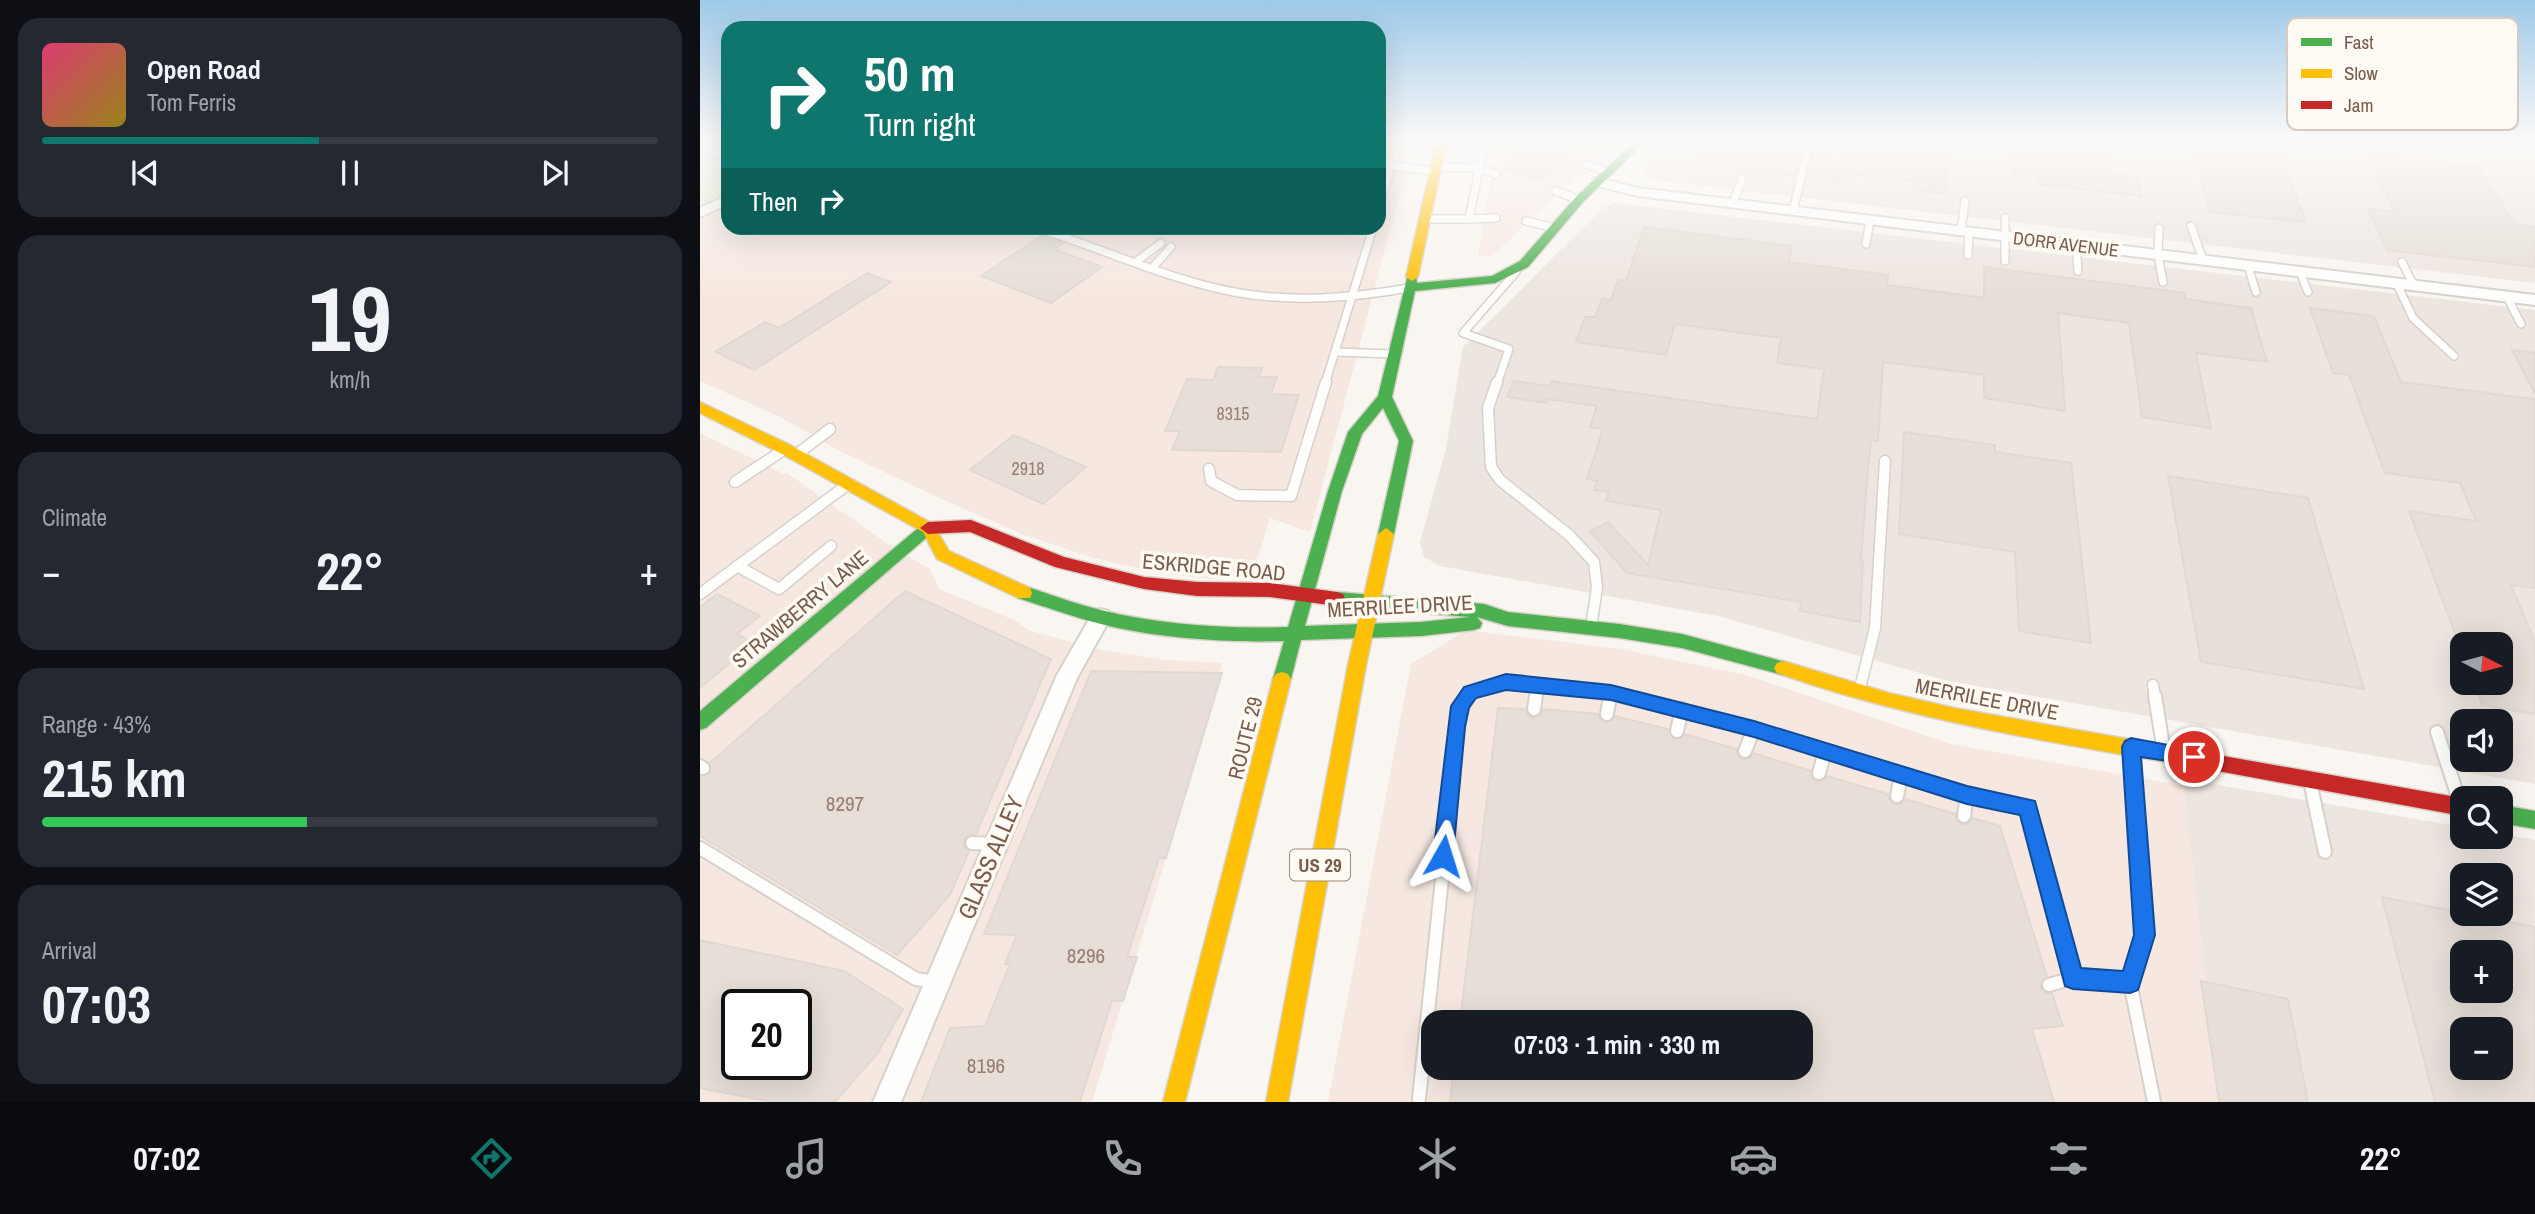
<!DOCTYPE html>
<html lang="en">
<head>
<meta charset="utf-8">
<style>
	body { margin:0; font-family:"Archivo Narrow",sans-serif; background:#242831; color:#f1f3f6; height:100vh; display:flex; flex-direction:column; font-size:26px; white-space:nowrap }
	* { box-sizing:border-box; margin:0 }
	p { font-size:23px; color:#9ea1a6 }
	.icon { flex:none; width:38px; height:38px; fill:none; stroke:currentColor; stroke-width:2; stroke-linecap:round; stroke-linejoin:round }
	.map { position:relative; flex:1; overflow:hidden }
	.details { display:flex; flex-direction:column; gap:18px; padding:18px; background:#0d0f14; width:700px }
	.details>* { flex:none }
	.top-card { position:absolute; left:21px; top:21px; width:665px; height:214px; border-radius:21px; box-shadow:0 7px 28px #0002; background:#0f766e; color:#fff; overflow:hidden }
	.needle { width:46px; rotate:96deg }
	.buttons { position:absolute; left:1750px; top:632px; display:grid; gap:14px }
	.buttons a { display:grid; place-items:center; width:63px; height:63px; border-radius:14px; background:#171b24; box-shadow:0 7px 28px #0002; font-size:35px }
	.speed { position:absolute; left:21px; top:989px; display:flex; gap:14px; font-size:35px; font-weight:700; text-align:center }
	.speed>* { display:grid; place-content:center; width:91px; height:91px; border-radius:50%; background:#171b24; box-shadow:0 7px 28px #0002; line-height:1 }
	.speed .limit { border:4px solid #111; border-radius:10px; background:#fff; color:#111 }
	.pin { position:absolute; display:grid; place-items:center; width:60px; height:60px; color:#fff; margin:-30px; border:4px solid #fff; border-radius:50%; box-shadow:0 2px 7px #0007 }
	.me { position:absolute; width:77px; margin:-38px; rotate:6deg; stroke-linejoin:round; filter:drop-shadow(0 0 5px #0008) }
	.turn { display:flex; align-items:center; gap:24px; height:147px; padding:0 28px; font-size:32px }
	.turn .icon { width:91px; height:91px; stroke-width:2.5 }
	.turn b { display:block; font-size:49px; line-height:60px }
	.then { display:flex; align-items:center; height:66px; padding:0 28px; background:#0003; gap:14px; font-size:26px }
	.big { font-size:52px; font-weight:800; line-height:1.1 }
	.details .card { flex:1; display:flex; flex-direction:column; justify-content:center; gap:10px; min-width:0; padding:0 24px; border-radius:21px; background:#242831 }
	.details .dial { align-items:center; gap:0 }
	.dial b { font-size:91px; line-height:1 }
	.song { display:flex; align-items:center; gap:21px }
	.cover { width:84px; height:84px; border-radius:10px; background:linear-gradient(135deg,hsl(340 70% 55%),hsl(50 70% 35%)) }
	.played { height:7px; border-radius:4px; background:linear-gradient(90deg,#0f766e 45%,#363941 45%) }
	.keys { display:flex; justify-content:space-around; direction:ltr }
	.heat { display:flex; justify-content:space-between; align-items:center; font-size:38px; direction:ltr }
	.charge { height:10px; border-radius:5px; background:linear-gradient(90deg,#34c759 43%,#363941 0) }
	.trip { position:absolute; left:721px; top:1010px; width:392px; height:70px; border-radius:21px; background:#171b24; box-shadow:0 7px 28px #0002; font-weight:800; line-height:70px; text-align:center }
	.menu { display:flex; height:112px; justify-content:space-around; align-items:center; background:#090b0e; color:#9ea1a6 }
	.menu .icon { width:49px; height:49px }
	.menu .on { color:#0f766e }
	.menu b { font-size:32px; color:#f1f3f6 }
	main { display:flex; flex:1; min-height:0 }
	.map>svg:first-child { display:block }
	.residential { fill:#f2e8de }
	.commercial { fill:#f6e8e1; fill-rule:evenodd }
	.industrial { fill:#ede5e0; fill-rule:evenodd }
	.green { fill:#e7f0db }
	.building { fill:#e6ded7; stroke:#e2d8d2; stroke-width:2; fill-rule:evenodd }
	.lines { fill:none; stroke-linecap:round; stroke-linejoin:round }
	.lane-far2-casing { stroke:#d7d1cb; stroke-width:10 }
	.lane-far1-casing { stroke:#d7d1cb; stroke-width:13 }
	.lane-casing { stroke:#d7d1cb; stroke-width:16 }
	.street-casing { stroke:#d7d1cb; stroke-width:4 }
	.fast-casing { stroke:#d9d2cb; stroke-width:3 }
	.slow-casing { stroke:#d9d2cb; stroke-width:3 }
	.jam-casing { stroke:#d9d2cb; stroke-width:3 }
	.lane-far2 { stroke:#fefefd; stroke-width:7 }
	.lane-far1 { stroke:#fefefd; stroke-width:10 }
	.lane { stroke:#fefefd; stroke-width:12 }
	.street { fill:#fefefd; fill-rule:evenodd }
	.fast { fill:#4caf50; fill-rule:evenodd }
	.slow { fill:#ffc107; fill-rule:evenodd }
	.jam { fill:#c62828; fill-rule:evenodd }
	.route { fill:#1a73e8; stroke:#114b97; stroke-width:2 }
	.labels { text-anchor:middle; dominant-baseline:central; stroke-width:7; stroke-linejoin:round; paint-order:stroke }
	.far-street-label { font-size:18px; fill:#7a5c4d; stroke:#fffaf3 }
	.number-label { font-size:18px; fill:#977e72 }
	.shield { fill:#fffaf3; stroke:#a28b7f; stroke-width:2 }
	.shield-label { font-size:19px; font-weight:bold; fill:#7a5c4d }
	.street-label { font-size:21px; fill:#7a5c4d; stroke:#fffaf3 }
	.near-number-label { font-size:21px; fill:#977e72 }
	.near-street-label { font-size:24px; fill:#7a5c4d; stroke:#fffaf3 }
	.key { fill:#fffaf3; stroke:#d7cbc1; stroke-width:2 }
	.key-label { font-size:19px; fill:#7a5c4d }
</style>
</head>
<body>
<main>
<section class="details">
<div class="card">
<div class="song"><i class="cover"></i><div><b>Open Road</b><p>Tom Ferris</p></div></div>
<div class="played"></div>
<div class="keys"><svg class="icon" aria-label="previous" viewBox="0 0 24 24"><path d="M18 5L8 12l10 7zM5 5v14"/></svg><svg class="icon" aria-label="pause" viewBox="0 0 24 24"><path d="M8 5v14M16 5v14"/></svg><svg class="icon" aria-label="next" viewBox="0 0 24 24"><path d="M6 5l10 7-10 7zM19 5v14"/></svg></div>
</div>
<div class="card dial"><b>19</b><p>km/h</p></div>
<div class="card"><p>Climate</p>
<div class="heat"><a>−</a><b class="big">22°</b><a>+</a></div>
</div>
<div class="card"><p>Range · 43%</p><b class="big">215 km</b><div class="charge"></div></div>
<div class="card"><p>Arrival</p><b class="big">07:03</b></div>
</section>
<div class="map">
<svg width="1835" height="1102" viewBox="0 0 1835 1102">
	<rect width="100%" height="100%" fill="#f9f5f0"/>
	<path class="residential" d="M0,140L28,141V205L0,220Z"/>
	<g class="commercial">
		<path d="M679,140H714L610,532L570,518L552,576L512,579L459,573L394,558L322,534L237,497L140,451L78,416L0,381V220L28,205V228H679Z"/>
		<path d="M797,140H915L792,256L778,257Z"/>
		<path d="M0,433L84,474L87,473L188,544L230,569L239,589L314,620L331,631L401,650L466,660L522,663L483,802L392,1102H0ZM37,1004H96V1064H37Z"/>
		<path d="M766,630L920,649L1046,675L1251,744L1485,786L1520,1102H628L711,664ZM733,1022H1101V1068H733Z"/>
	</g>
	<g class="industrial">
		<path d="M974,140H1835V283L960,181L948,177L944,170Z"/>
		<path d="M915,203L1835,310V784L1248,681L1018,616L740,566L724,557L720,542L746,449L763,347L903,208ZM1762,644H1801V682H1762ZM1762,721H1801V760H1762Z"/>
		<path d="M1483,779L1762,827V836H1801V834L1835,840V1102H1520ZM1762,875H1801V914H1762ZM1762,952H1801V990H1762ZM1762,1029H1801V1068H1762Z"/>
	</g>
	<path class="green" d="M0,159L28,170V191L0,206Z"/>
	<g class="building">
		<path d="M832,140H883L841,180L801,168Z"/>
		<path d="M1018,140H1092L1088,155L1100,156L1095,176L995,165Z"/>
		<path d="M1145,140H1248L1246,194L1212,190L1213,181L1140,173Z"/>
		<path d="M1310,140H1372L1404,143L1408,173L1437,177L1441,196L1338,184V178L1313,176Z"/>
		<path d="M1490,141L1578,150L1606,222L1510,212Z"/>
		<path d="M1667,155L1779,167L1814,224L1835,227V267L1687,250L1668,209L1695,212Z"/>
		<path d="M1112,157L1142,161L1139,181L1107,177Z"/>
		<path d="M944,227L1092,246L1089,262L1188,275L1187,285L1284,298V267L1484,293L1485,299L1551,308L1567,362L1496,353L1511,428L1442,417L1429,323L1358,313L1365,411L1284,398V375L1183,362L1178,441L1171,440L1168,468L1161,560H1163L1160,622L1100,611L1101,602L927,573L890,531L908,522L948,565L961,510L906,501L909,492L894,490L897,481L887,479L903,429L890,427L897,406L848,399L847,403L807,397L814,381L849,386L851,381L1117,419L1124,369L1077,363L1081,338L975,324L966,355L876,342L885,317H895L902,299L911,300L918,280L926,281Z"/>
		<path d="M341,236L363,243L354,249L402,267L351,303L281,276Z"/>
		<path d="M167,273L191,282L54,370L15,352L65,322L79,328Z"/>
		<path d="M1610,308L1674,316L1701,382L1835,399V588L1811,585L1835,642V714L1782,705L1774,682H1801V644H1759L1709,511L1776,521L1760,483L1685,473L1649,375L1633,373Z"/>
		<path d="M1812,350L1835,353V394Z"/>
		<path d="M518,367L562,368L559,377H577L571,394L599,395L581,452L472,450L480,431H465L487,379L513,380Z"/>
		<path d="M1204,432L1295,445V452L1371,463L1391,643L1319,631L1315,552L1199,534Z"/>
		<path d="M314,435L386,467L343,504L270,470Z"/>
		<path d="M1468,476L1608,498L1664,689L1501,662Z"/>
		<path d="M205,591L351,659L276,834L269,835L264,839V846L269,851L250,895L197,955L0,836V776L10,773V763Z"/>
		<path d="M17,594L60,616L37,634L54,643L0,688V607Z"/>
		<path d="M391,671L522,673L466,858H459L427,957H437L423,1001H412L380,1102H221L250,1028L285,1026L310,964H305L317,935L284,934Z"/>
		<path d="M798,708L825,709L828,715L833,718L840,715L843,709L898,714L901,720L906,723L915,716L968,729L974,739H980L985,734L1037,749L1038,756L1042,759L1050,758L1053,753L1111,771L1112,779L1117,782L1127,776L1188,794L1189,799L1195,804H1200L1205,799L1256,814V820L1262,824H1268L1272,818L1300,826L1347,977L1341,982V988L1346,993H1352L1363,1026L1332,1029L1354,1102H750L754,1068H1101V1022H760Z"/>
		<path d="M1682,897L1835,927V1102H1735ZM1762,952H1801V990H1762ZM1762,1029H1801V1068H1762Z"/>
		<path d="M0,940L144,971L203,1009L177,1054L135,1102H72L0,1088ZM37,1004H96V1064H37Z"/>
		<path d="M1501,981L1588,999L1608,1102H1519Z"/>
	</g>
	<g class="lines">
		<g class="lane-far2-casing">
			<g id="lane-far2">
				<path d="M797,140L805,142"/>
				<path d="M0,149L28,159"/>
				<path d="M679,164L734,171"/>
				<path d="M886,164L908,172"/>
				<path d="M736,167L779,168L796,174"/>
				<path d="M856,191L879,200"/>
				<path d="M1033,203L1042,179"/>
				<path d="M679,206L699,140"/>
				<path d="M1093,211L1107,153"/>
				<path d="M1305,218V261"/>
				<path d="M725,219H769L785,140"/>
				<path d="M769,219L796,218"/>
				<path d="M826,221L855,228"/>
				<path d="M1491,226L1503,260"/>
				<path d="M336,228C402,248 466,279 534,292C592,303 651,298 709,288"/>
				<path d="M1459,228L1458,255L1463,282"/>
				<path d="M1261,231L1265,201"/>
				<path d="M1166,244L1170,220"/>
				<path d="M1376,245L1378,271"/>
				<path d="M1268,255L1269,232"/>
				<path d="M437,261L461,243"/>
				<path d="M1702,262L1714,286"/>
				<path d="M1548,266L1556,292"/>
				<path d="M453,267L471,247"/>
				<path d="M1600,272L1608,292"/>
				<path d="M1697,284L1713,318L1754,356"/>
				<path d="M1807,297L1821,324"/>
				<path d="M637,352L692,354"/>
				<path d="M625,384L673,228"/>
				<path d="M797,384L809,349L763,333L816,272"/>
			</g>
		</g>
		<g class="lane-far1-casing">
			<g id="lane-far1">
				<path d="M797,382L788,408L791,467L800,480L869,535L894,562L897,587L891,628"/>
				<path d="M96,455L130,429"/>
				<path d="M509,469L511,481L537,495L591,496L626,382"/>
				<path d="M35,482L85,449"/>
				<path d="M37,566L79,589L131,546"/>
				<path d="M0,594L147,485"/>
				<path d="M1453,685L1455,697"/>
				<path d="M1160,688L1175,628L1185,461"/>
				<path d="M766,697L770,692L806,682L911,693L929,697"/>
				<path d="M835,697L837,685"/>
				<path d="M910,697L911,693"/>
			</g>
		</g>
		<g class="lane-casing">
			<g id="lane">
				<path d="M922,696L1054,729L1267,795L1328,807L1373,978"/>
				<path d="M1455,696L1464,752"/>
				<path d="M834,709L836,696"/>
				<path d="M907,714L910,696"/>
				<path d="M977,731L982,709"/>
				<path d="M1737,732L1760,803"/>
				<path d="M1045,751L1054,729"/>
				<path d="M0,766L3,768"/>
				<path d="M1119,773L1125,752"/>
				<path d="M1611,786L1625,852"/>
				<path d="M1197,796L1201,776"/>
				<path d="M1264,816L1267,795"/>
				<path d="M272,843L294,844"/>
				<path d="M0,848L216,979L236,982"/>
				<path d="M1430,982L1454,1102"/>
				<path d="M1349,985L1373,978L1430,982L1444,935L1432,752"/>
				<path d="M719,1099L760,706L767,696"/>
			</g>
		</g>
		<g class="street-casing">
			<g id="street">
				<path d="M898,178L938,188L1835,295V305L938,196L893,185V179Z"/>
				<path d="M28,195V204L0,217V208Z"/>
				<path d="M401,609L408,611L411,617L377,678L201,1102H173L357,675L394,611Z"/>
			</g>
		</g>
		<g class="fast-casing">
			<g id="fast">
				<path d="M936,140H947L883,202L828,267L795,283L715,291L692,397L713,441L694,534L686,540L678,534L699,441L683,408L662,434L642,491L605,626L721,622L770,617L637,606L631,604L629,599L631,594L637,592L784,604L808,612L919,624L982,634L1089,663L1092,668L1089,673L1083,675L982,648L919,638L808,626L777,617L782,623L780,628L774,630L721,636L601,640L591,679L588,684L582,686L576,684L573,679L584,641C528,643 455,638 401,624C373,617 346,607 318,598L316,593L318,588L324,586C350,594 375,604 401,610C459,625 529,629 588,627L628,491L648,432L678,396L708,274H716L717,283L792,276L820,261L875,198Z"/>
				<path d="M228,522L233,524L236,528L233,532L6,728L0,730V711L223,524Z"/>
				<path d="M1801,805L1835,811V829L1801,823Z"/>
			</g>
		</g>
		<g class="slow-casing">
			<g id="slow">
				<path d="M737,140H747L718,277L712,281L706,277Z"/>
				<path d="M0,402L90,445L233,524L249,551L330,588L332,593L330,598H318L237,559L223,532L80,453L0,413Z"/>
				<path d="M686,528L694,534L666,665L588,1102H566L648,665L678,534Z"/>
				<path d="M1083,661L1189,693L1254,708L1512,754L1519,756L1521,762L1519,768L1512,770C1365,744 1218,723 1077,673L1074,668L1077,663Z"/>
				<path d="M582,672L588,674L591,679L485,1102H463L573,679L576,674Z"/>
			</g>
		</g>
		<g class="jam-casing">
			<g id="jam">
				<path d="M271,520L364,557L444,577L497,582L570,583L637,592L643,594L645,599L643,604L637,606L570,597L497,596L444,589L355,567L270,532L228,534L220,528L228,522Z"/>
				<path d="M1512,754L1762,798V816L1512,770L1505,768L1503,762L1505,756Z"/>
			</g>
		</g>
		<use href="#lane-far2" class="lane-far2"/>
		<use href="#lane-far1" class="lane-far1"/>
		<use href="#lane" class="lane"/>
		<use href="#street" class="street"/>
		<use href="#fast" class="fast"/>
		<use href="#slow" class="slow"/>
		<use href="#jam" class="jam"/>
	</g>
	<linearGradient id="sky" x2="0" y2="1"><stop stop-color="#9ec9e9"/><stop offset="0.48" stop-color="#fcfaf8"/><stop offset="1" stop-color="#fcfaf8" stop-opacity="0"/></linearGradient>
	<rect width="1835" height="294" fill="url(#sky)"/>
	<path class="route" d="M806,674L911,685L1054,721L1267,786L1335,801L1381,968L1423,971L1434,935L1422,747L1425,741L1431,738L1500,751L1503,757L1500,763L1494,765L1441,757L1455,935L1438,990L1430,993L1373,989L1365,986L1320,815L1267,804L1054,737L911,700L806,690L776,698L769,708L765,727L753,856L750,863L743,865L736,863L733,856L751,706L764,687Z"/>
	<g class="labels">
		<g class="far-street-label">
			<text transform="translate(1366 244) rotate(7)">DORR AVENUE</text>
		</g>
		<g class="number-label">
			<text x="533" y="413">8315</text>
			<text x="328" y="468">2918</text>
		</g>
		<rect class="shield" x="590" y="849.5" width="60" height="31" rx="5"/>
		<g class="shield-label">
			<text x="620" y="865">US 29</text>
		</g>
		<g class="street-label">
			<text transform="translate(514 567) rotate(5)">ESKRIDGE ROAD</text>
			<text transform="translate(700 606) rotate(-3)">MERRILEE DRIVE</text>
			<text transform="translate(100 609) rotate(-40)">STRAWBERRY LANE</text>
			<text transform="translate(1287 699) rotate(11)">MERRILEE DRIVE</text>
			<text transform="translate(545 738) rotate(-76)">ROUTE 29</text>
		</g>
		<g class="near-number-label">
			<text x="145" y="803">8297</text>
			<text x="386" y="955">8296</text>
			<text x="286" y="1065">8196</text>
		</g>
		<g class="near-street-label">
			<text transform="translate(290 857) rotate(-67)">GLASS ALLEY</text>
		</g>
	</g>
	<rect x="1587" y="18" width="231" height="112" rx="10" class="key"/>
	<rect x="1601" y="38" width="31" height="8" fill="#4caf50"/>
	<rect x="1601" y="69" width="31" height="9" fill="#ffc107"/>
	<rect x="1601" y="101" width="31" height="8" fill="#c62828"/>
	<g class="key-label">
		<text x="1644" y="49">Fast</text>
		<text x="1644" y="80">Slow</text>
		<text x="1644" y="112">Jam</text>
	</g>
</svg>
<div class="buttons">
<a><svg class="needle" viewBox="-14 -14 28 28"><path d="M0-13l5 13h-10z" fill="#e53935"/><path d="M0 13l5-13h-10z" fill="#9ea1a6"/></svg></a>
<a><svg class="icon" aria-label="sound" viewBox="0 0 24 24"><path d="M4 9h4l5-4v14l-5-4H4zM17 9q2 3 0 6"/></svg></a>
<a><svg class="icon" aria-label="search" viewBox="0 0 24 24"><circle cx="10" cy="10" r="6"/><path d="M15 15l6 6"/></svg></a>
<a><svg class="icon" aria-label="layers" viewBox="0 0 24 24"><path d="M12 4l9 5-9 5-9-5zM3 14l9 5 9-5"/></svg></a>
<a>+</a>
<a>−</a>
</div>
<div class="speed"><div class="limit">20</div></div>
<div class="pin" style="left:1494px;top:757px;background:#d93025"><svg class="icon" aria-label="arrive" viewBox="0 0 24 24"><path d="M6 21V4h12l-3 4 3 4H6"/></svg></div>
<svg class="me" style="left:743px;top:856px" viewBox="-20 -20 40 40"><path d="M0-17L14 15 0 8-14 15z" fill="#1a73e8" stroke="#fff" stroke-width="4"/></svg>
<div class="trip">07:03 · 1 min · 330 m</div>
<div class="top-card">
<div class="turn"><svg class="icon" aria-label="right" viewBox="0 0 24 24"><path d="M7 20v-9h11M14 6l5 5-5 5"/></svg><div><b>50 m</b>Turn right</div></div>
<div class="then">Then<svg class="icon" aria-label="right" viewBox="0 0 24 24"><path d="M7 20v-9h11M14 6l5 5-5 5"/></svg></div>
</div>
</div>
</main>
<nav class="menu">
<b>07:02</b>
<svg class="icon on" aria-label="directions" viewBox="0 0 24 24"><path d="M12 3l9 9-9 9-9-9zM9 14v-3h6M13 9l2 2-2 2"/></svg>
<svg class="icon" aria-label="music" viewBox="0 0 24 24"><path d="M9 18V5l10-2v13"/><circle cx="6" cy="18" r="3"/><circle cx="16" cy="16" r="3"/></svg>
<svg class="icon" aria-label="phone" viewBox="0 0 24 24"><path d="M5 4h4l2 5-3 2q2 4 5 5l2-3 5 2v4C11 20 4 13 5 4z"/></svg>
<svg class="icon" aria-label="climate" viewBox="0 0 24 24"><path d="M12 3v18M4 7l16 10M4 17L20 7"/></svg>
<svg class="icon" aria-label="car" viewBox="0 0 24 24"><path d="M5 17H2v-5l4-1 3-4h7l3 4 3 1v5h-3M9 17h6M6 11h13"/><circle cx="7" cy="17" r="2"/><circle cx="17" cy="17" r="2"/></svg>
<svg class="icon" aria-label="filters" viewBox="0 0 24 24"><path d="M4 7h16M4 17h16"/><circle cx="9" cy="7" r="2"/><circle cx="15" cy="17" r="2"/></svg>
<b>22°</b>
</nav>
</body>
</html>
